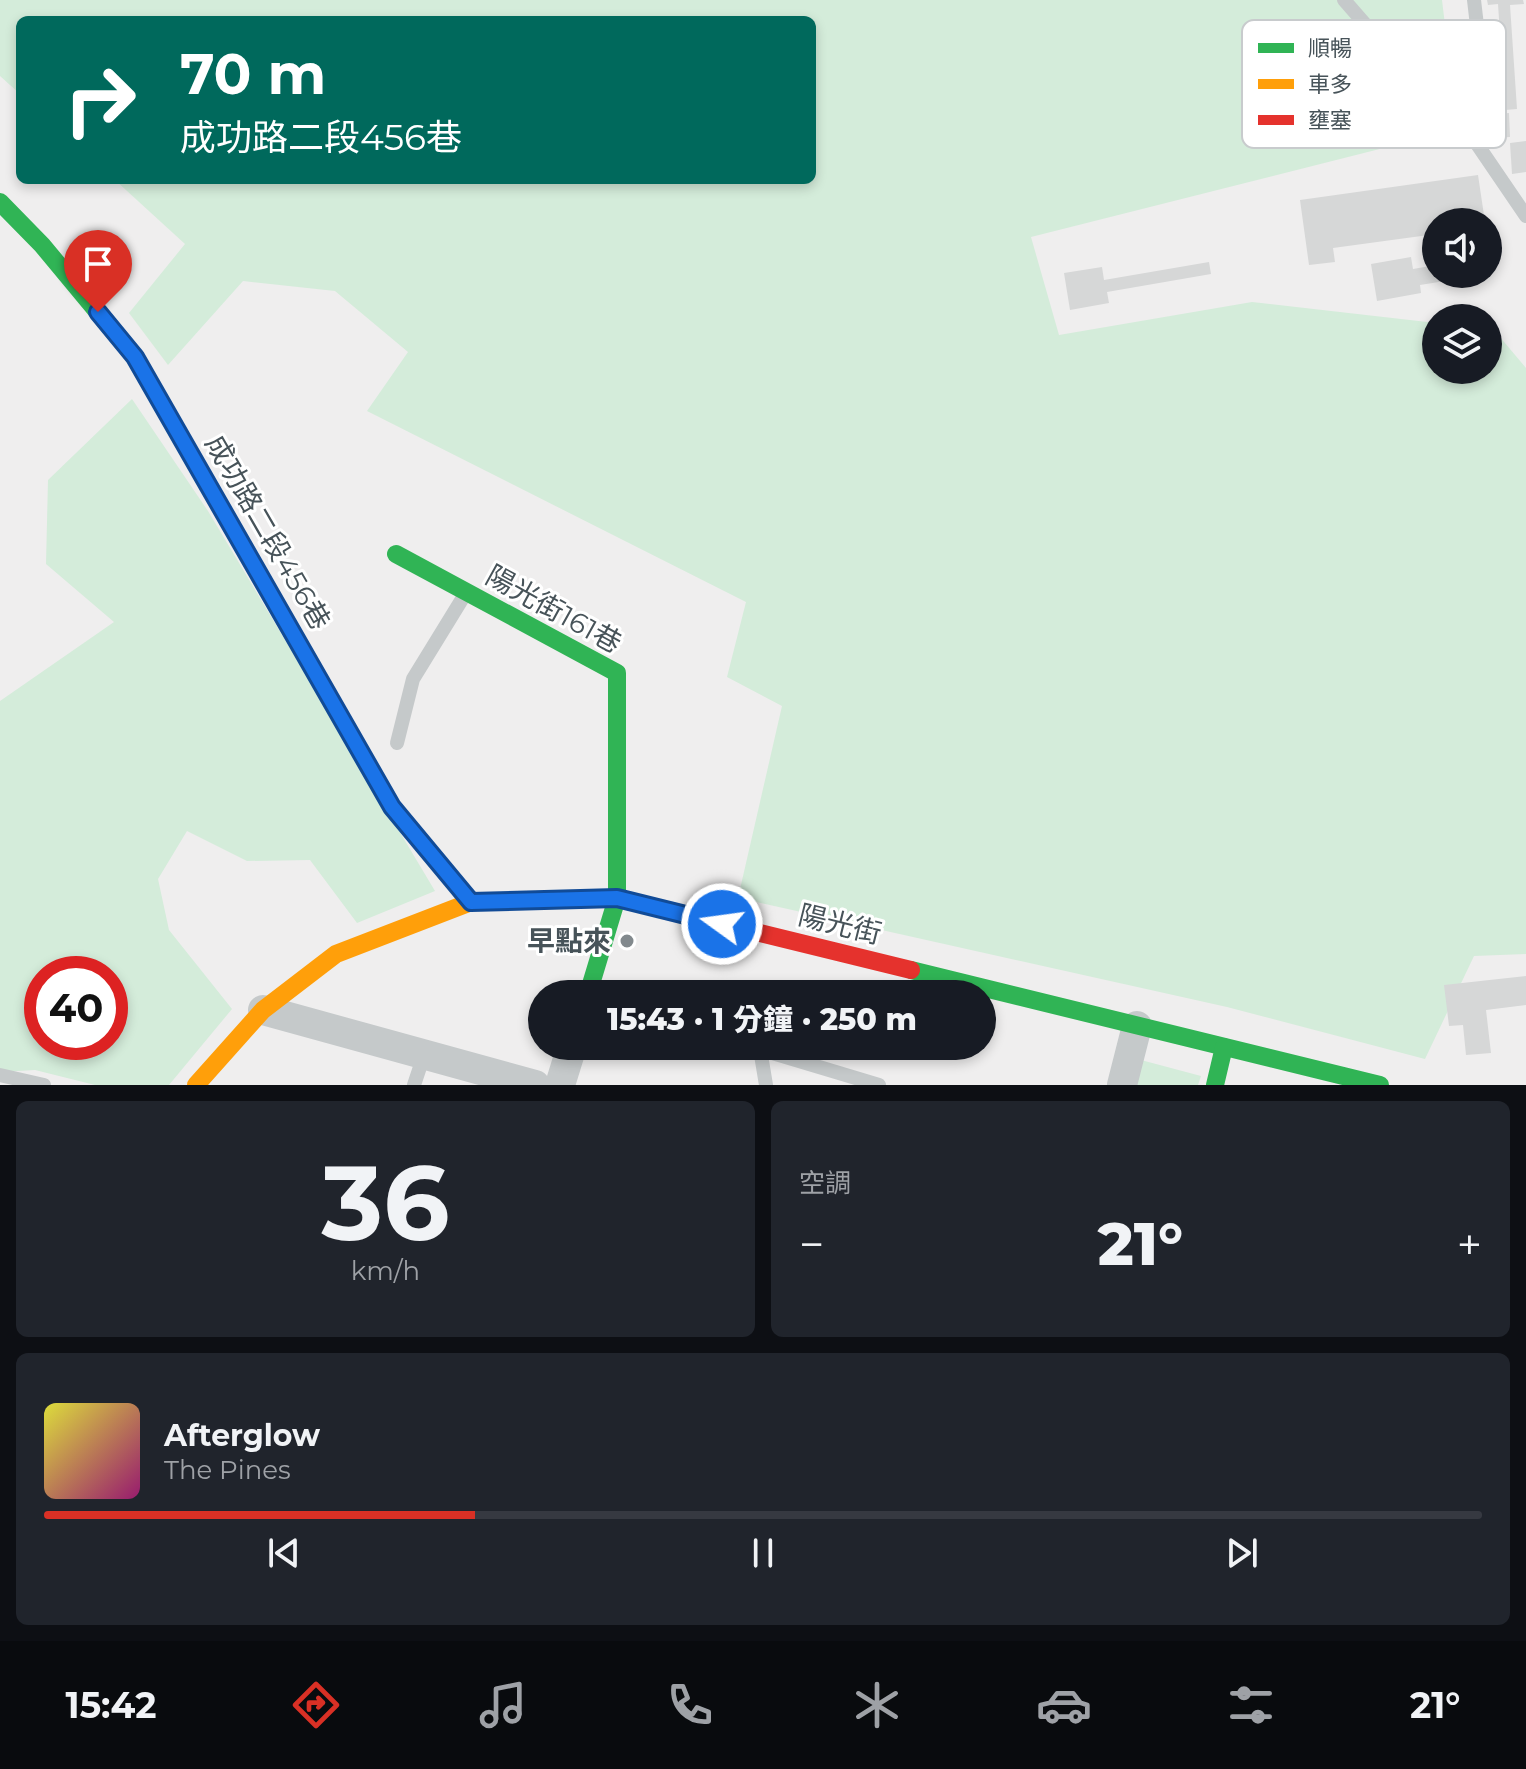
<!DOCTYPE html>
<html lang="zh-TW">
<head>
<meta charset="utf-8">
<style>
	body { margin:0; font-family:Montserrat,"Noto Sans TC",sans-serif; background:#20242c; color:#f1f3f6; height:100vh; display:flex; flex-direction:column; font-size:30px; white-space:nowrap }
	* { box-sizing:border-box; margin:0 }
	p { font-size:26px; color:#9ea1a6 }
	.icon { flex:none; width:44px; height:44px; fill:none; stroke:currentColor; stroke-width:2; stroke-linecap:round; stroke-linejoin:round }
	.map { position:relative; height:1085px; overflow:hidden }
	.sheet { display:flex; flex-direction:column; gap:16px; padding:16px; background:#0d0f14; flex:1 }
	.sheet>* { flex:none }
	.hud { position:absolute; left:16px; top:16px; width:800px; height:168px; border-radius:12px; box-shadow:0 4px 12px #0003; background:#00695c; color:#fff; overflow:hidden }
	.controls { position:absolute; left:1422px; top:208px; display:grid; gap:16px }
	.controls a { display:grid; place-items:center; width:80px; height:80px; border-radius:50%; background:#171b24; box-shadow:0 4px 12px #0003; font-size:40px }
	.speed { position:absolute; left:24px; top:956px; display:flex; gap:16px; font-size:40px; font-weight:700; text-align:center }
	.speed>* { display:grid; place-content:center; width:104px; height:104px; border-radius:50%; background:#171b24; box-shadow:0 4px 12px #0003; line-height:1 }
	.speed .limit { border:12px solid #d22; background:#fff; color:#111 }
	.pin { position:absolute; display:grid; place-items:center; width:68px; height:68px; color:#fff; margin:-82px -34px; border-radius:50% 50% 50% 0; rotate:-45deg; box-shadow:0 0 8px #0007 }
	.pin .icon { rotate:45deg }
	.me { position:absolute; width:88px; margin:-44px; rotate:284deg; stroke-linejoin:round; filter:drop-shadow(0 0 6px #0008) }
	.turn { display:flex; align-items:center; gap:28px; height:168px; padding:0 32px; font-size:36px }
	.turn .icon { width:104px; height:104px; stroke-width:2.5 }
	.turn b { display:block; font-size:56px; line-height:68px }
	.big { font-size:60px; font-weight:800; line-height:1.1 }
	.sheet .tile { flex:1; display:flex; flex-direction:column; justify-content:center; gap:12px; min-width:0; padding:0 28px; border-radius:12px; background:#20242c }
	.sheet .dial { align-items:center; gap:0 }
	.dial b { font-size:104px; line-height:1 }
	.song { display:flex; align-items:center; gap:24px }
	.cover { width:96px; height:96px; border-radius:12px; background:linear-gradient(135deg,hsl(60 70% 55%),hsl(320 70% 35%)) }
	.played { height:8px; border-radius:4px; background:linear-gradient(90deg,#d93025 30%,#363941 30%) }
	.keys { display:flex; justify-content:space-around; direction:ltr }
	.heat { display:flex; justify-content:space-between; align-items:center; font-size:44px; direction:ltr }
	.sheet .tiles { flex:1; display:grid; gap:16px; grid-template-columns:1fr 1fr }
	.tile:last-child { grid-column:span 2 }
	.trip { position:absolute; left:528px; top:980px; width:468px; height:80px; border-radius:40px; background:#171b24; box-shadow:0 4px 12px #0003; font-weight:800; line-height:80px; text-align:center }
	.dock { display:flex; height:128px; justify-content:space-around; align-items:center; background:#090b0e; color:#9ea1a6 }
	.dock .icon { width:56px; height:56px }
	.dock .selected { color:#d93025 }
	.dock b { font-size:36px; color:#f1f3f6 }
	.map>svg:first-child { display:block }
	.green { fill:#d4ecda; fill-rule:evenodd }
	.building { fill:#d6d7d7 }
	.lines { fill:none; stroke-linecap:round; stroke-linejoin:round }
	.lane { stroke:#c5c9ca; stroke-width:14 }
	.street { stroke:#c5c9ca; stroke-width:30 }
	.fast { stroke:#30b455; stroke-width:18 }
	.slow { stroke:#ff9f0a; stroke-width:18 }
	.jam { stroke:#e5322d; stroke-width:18 }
	.route-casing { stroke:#114b97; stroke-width:20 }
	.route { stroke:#1a73e8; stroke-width:14 }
	.poi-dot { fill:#82898d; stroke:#fff; stroke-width:3 }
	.labels { text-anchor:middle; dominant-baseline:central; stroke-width:6; stroke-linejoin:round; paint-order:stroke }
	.street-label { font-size:28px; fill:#475359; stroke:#fff }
	.poi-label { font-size:28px; font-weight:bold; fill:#475359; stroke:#fff; text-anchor:end }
	.key { fill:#fff; stroke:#c8cbcd; stroke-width:2 }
	.key-label { font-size:22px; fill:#475359 }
</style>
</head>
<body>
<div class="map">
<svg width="1526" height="1085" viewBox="0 0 1526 1085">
	<rect width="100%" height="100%" fill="#efeeee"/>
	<g class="green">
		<path d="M0,0H1442L1449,58L1402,105L1439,134L1031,237L1059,335L1252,302L1436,323V370H1488V329L1494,330L1526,368V954L1474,956L1425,1059L1227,1007L738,898L782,706L727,677L746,602L367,411L408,352L335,291L243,281L168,365L129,313L185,244L115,180H812V20H20V94L0,76Z"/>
		<path d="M132,399L208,511L435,891L357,923L310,860L247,861L187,831L158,879L169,930L232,1009L169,1085H95L35,1070L0,1072V701L114,622L46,564L48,480ZM42,974H110V1042H42Z"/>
		<path d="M1141,1060L1201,1076L1198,1085H1134Z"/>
	</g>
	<g class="building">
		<path d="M1487,0H1523L1524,4L1510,5L1517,109L1505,110L1498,4L1488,5Z"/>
		<path d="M1509,113L1510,137L1493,138L1491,114Z"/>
		<path d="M1526,141V172L1512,174L1510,143Z"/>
		<path d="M1478,175L1485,222H1436V234L1333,248L1335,262L1309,265L1300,200Z"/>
		<path d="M1411,257L1413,269L1436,265V274L1476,276L1420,285L1421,293L1377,301L1371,264Z"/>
		<path d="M1209,262L1211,274L1107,292L1109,303L1070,310L1064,273L1102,267L1104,280Z"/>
		<path d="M1526,976V1005L1486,1010L1491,1053L1466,1055L1463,1025L1449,1026L1444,985Z"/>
	</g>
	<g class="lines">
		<g class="lane">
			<path d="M1344,0L1420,87L1464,125L1526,216"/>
			<path d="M1464,125L1485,94L1474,0"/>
			<path d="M397,743L413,679L464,596"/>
			<path d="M749,1046L879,1085"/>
			<path d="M760,1049L766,1085"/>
			<path d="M0,1075L44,1085"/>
			<path d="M414,1085L424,1055"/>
		</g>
		<g class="street">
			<path d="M263,1010L535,1085"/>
			<path d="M560,1085L572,1046"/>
			<path d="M1122,1085L1137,1026"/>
		</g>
		<g class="fast">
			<path d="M0,202L42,245L135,357L352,737"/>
			<path d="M396,554L617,673V898L588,994"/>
			<path d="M911,970L1380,1085"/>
			<path d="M1215,1085L1224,1047"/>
		</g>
		<path class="slow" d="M196,1085L263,1010L336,954L471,902L617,898L666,910"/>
		<g class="jam">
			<path d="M352,737L392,807L471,902"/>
			<path d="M666,910L911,970"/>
		</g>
	</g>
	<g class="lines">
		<g class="route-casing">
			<path id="route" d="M98,312L135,357L392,807L471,902L617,898L722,924"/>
		</g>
		<use href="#route" class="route"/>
	</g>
	<circle class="poi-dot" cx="627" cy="941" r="8"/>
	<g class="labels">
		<g class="street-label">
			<text transform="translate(268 532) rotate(60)">成功路二段456巷</text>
			<text transform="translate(554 609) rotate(29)">陽光街161巷</text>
			<text transform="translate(840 924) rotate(14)">陽光街</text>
		</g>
		<g class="poi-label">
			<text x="611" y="941">早點來</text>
		</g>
	</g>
	<rect x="1242" y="20" width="264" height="128" rx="12" class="key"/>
	<rect x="1258" y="43" width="36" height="10" fill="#30b455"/>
	<rect x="1258" y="79" width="36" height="10" fill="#ff9f0a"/>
	<rect x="1258" y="115" width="36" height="10" fill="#e5322d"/>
	<g class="key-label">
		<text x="1308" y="56">順暢</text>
		<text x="1308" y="92">車多</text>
		<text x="1308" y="128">壅塞</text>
	</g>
</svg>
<div class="controls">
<a><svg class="icon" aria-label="sound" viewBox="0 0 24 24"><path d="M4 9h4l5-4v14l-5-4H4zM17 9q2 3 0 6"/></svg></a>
<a><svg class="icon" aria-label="layers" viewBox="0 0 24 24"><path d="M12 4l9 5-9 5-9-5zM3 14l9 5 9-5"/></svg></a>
</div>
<div class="speed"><div class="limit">40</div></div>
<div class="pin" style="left:98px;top:312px;background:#d93025"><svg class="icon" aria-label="arrive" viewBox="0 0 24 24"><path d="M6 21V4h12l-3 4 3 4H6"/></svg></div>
<svg class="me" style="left:722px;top:924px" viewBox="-20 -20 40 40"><circle r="17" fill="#1a73e8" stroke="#fff" stroke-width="3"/><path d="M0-11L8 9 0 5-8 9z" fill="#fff"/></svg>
<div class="trip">15:43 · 1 分鐘 · 250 m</div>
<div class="hud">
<div class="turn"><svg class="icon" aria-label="right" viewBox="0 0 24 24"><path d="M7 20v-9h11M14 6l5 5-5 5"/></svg><div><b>70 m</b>成功路二段456巷</div></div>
</div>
</div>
<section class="sheet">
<div class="tiles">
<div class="tile dial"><b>36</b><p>km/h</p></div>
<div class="tile"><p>空調</p>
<div class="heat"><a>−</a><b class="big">21°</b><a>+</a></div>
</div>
<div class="tile">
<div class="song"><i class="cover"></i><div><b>Afterglow</b><p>The Pines</p></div></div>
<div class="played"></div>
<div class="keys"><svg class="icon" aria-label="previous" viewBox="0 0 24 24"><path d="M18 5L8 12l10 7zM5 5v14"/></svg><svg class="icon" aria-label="pause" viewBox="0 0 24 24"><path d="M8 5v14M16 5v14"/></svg><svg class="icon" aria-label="next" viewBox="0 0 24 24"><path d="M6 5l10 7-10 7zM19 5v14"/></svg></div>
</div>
</div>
</section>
<nav class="dock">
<b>15:42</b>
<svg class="icon selected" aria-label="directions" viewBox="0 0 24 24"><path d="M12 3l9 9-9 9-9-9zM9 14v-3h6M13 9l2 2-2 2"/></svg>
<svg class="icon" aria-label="music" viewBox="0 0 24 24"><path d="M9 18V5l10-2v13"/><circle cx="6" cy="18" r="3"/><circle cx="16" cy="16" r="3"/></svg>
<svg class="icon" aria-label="phone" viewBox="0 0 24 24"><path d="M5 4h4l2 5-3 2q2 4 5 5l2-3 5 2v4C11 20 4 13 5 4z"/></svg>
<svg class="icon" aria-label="climate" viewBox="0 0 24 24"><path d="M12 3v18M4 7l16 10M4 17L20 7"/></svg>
<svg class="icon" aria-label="car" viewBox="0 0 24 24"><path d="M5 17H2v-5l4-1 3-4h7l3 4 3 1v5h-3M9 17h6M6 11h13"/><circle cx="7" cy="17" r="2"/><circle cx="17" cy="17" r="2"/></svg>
<svg class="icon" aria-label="filters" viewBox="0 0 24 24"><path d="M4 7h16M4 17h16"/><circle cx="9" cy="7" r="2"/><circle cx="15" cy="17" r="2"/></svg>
<b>21°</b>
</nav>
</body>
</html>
